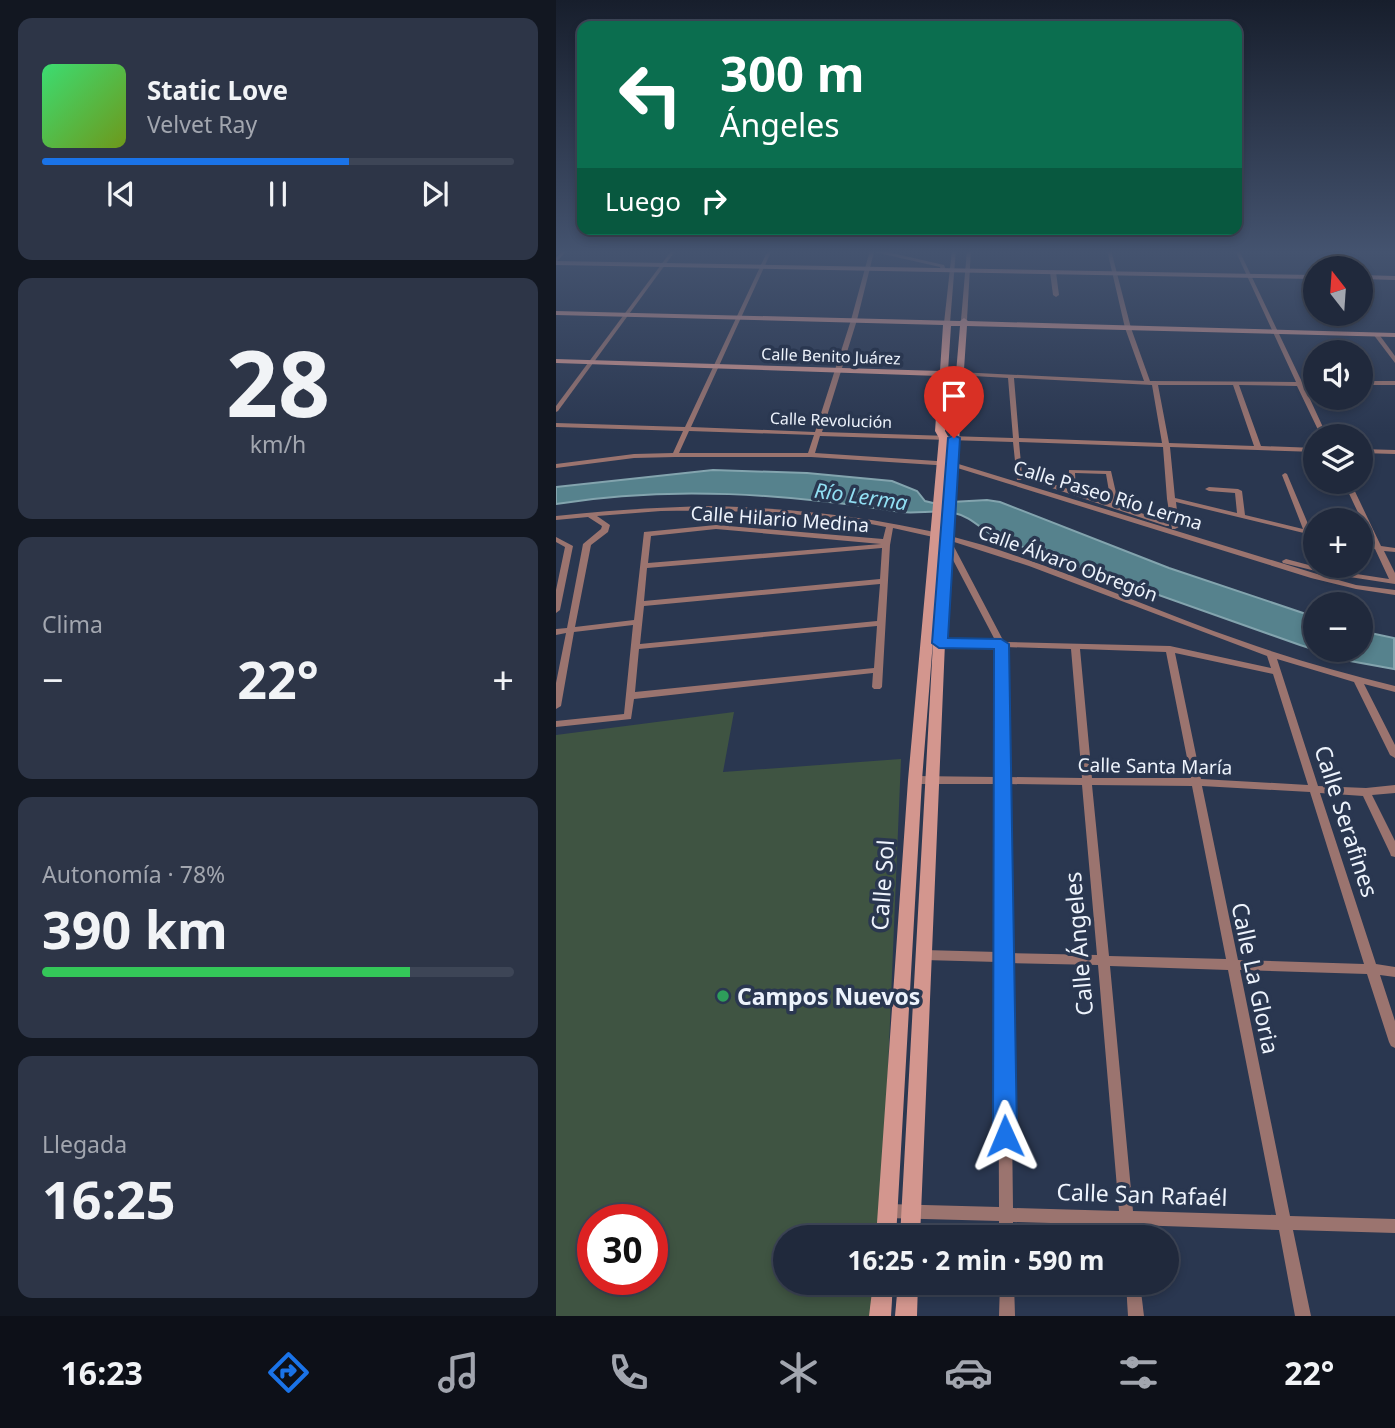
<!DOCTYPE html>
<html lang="es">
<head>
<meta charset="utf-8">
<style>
	body { margin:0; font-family:"Noto Sans",sans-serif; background:#2d3547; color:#f1f3f6; height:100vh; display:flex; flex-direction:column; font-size:26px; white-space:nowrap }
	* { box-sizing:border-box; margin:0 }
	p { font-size:23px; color:#a2a6af }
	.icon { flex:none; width:38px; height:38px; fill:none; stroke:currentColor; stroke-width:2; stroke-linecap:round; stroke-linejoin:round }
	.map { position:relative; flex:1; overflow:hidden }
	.panel { display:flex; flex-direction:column; gap:18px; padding:18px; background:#121721; width:556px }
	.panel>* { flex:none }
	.hud { position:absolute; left:21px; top:21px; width:665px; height:214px; border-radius:14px; box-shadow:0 4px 10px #0003,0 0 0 2px #3d4556; background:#0b6e4f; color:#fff; overflow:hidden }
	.needle { width:46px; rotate:343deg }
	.tools { position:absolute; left:747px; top:256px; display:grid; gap:14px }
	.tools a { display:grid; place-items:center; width:70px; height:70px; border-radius:50%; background:#20293c; box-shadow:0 4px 10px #0003,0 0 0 2px #3d4556; font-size:35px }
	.speed { position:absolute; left:21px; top:1204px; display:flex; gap:14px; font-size:35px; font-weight:700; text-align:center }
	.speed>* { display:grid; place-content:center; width:91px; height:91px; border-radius:50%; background:#20293c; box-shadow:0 4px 10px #0003,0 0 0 2px #3d4556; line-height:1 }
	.speed .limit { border:10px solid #d22; background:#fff; color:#111 }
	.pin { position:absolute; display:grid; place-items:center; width:60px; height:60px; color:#fff; margin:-72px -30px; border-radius:50% 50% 50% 0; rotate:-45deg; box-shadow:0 0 7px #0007 }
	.pin .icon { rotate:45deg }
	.me { position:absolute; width:77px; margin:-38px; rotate:359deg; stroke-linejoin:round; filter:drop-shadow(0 0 5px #0008) }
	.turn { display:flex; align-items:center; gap:24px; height:147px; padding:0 28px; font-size:32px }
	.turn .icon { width:91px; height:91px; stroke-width:2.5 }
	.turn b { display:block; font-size:49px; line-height:60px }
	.then { display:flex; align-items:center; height:66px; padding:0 28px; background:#0003; gap:14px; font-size:26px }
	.big { font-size:52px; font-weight:700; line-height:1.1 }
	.panel .tile { flex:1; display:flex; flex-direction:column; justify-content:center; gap:10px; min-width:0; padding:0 24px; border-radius:14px; background:#2d3547 }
	.panel .dial { align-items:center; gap:0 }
	.dial b { font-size:91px; line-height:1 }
	.song { display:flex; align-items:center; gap:21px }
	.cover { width:84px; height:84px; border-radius:10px; background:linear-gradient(135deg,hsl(140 70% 55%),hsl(80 70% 35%)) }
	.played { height:7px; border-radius:4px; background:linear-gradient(90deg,#1a73e8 65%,#3d4556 65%) }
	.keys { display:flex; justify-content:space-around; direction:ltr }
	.heat { display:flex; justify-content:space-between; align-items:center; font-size:38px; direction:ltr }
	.charge { height:10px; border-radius:5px; background:linear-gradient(90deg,#34c759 78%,#3d4556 0) }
	.trip { position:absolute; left:217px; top:1225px; width:406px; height:70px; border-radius:35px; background:#20293c; box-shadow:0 4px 10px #0003,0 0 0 2px #3d4556; font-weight:700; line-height:70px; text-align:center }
	.dock { display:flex; height:112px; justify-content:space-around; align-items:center; background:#0d1018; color:#a2a6af }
	.dock .icon { width:49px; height:49px }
	.dock .current { color:#1a73e8 }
	.dock b { font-size:32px; color:#f1f3f6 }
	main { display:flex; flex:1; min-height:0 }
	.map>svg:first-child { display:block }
	.green { fill:#3f5442; fill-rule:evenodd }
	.water { fill:#56828d; stroke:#83a4ae; stroke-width:2 }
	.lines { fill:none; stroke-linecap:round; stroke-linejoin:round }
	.street { fill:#9b746f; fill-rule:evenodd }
	.secondary { fill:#d3968e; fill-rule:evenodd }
	.route { fill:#1a73e8; stroke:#114b97; stroke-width:2 }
	.leisure-dot { fill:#2e9e5b; stroke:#2a3750; stroke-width:2.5 }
	.labels { text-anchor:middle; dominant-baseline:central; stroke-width:7; stroke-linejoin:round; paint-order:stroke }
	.far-street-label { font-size:16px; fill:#edf3fc; stroke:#2a3750 }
	.street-label { font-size:19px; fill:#edf3fc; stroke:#2a3750 }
	.water-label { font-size:21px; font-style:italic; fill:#91dff3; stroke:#2a3750 }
	.near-street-label { font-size:23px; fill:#edf3fc; stroke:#2a3750 }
	.near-poi-label { font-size:23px; font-weight:bold; fill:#edf3fc; stroke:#2a3750; text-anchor:start }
</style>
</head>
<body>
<main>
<section class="panel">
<div class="tile">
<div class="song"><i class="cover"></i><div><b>Static Love</b><p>Velvet Ray</p></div></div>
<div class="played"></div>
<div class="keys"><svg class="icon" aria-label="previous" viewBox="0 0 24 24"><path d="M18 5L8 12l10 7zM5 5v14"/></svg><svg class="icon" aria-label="pause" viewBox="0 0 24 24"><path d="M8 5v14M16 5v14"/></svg><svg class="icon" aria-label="next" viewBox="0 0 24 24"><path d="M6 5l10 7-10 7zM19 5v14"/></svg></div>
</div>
<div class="tile dial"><b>28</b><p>km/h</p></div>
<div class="tile"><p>Clima</p>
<div class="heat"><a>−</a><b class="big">22°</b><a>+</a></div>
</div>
<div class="tile"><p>Autonomía · 78%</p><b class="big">390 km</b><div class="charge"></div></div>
<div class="tile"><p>Llegada</p><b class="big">16:25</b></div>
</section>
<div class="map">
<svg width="839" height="1316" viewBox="0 0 839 1316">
	<rect width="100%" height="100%" fill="#2a3750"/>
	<path class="green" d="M178,712L167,772L345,759L325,1237H229V1283H323L322,1316H0V735ZM37,1220H96V1279H37Z"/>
	<path class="water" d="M157,470L251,473L336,481L361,491L369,501L377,503L431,500L444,502L613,568L759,617L760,649H805V631L838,638V669L794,661L744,645L439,537C425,529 414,516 398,513C381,509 363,514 345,512C231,494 115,485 0,504V487Z"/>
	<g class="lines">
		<g class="street">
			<path d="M7,250H12L0,262V258Z"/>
			<path d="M116,250H120L2,411L0,412V406Z"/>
			<path d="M212,250H216L135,427L259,432L295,320L314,250H323L388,265L390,270L385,271L384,267L318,252L301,320L266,432L457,438L452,378L400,375L399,374L402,372L588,381L569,328L551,250H555L575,328L594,381L740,382L679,250H683L746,382H760V386H748L771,436H765L741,386L683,385L705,446L760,448V452L614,447L619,498L681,513L679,493L653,491L649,489L653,487L682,489L686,491L689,515L747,529L726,475L729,473L731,474L755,531L760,532V536L620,502L623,527L619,529H616L611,499L607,447L463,442L466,474L512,489L513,470L555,471L563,506L613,522V526H610L466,478L465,480H461L457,442L264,436L259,453L396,462L761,574L800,585L839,590V595L800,589L755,578L395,466L255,457H119L78,458L0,468V464L78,454L117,453L127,431L0,427V423L129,427ZM458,378L596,385L606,443L463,438ZM602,385H677L698,446L613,443ZM133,431L258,435L252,453H123ZM519,473L550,474L555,503L520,491Z"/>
			<path d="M396,250H400L394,323L391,325L388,323Z"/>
			<path d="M411,250H415L411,320L408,322L405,320Z"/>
			<path d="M497,270L500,272L503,295L500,297L497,295L494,272Z"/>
			<path d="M818,333H822L839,356V363L817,334Z"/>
			<rect x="805" y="381" width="34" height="4"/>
			<path d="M805,449L839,450V454L805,453Z"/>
			<path d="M787,481H794L825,546L839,548V552L828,551L839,573V584L768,573L727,563L726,561L730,559L768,569L833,579L819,549L805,547V543L817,544Z"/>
			<path d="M159,506C250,509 339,519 427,545C515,572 599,611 686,641C736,659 787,673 839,686V692L808,684L839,745V758L834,755L798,682L721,659L762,786L810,788L839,785V793L816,795L839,841V857L835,856L834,853L807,796L764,793L820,964L839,967V977L824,975L839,1021V1048L835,1046L833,1042L811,974L684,970L734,1216L839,1219V1233L737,1230L755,1316H739L723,1230L578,1225L579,1237H565L564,1225L457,1222V1237H443V1221L331,1218L326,1216L324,1211L326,1206L331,1204L443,1207L442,962L368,960L364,959L362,955L364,951L368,950L442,952L441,784H359L355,783L354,780L355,777L359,776L441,777V647L383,646L379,643L383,640L440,642L386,539L337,528L334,545L326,687L324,689H318L316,687L317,673L78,699L75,719L0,727V721L68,714L77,625L18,632L5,706L0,709V683L10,633L0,635V629L11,628L27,544L45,529L46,526L32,517L0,520V516C53,510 106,507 159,506ZM105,511C180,510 256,512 330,527L327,539L160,525L88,532L78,620L19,627L35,545L52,532L54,525L41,516ZM160,529L325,544L92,563L95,536ZM395,541L473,566L711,656L715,668L614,646L448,642ZM326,548L324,579L88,601L91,568ZM324,584L321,621L84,644L88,606ZM321,626L318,668L79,692L83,649ZM449,647L515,649L526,778L451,777ZM524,649L610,652L635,778H536ZM619,653L717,674L752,785L645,779ZM451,784L526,785L541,955L453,953ZM536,785L636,786L670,959L553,956ZM646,786L754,792L808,964L682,960ZM454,963L542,965L563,1211L457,1208ZM554,966L672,970L720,1215L577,1211Z"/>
			<path d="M0,537L17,546L4,610L0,613V590L9,547L0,542Z"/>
			<path d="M444,1283H458L459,1316H443Z"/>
			<path d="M570,1283H584L588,1316H572Z"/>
		</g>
		<g class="secondary">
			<path d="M0,261L760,275V279L0,265Z"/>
			<path d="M805,275L839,276V280L805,279Z"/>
			<path d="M0,311L404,321L408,318L412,321L839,333V337L411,326L389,643L364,1237H344L377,643L404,326H395L392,371L399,374L392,376L389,431L393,438L366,780L340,1237H320L352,780L383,438L379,431L383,376L0,363V359L384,371L387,325L0,315Z"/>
			<path d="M317,1283H337L335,1316H313Z"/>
			<path d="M342,1283H362L361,1316H339Z"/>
		</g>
	</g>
	<linearGradient id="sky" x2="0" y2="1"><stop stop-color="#171e2c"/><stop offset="0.58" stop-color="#44536f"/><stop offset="1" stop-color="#44536f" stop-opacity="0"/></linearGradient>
	<rect width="839" height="434" fill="url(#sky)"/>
	<path class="route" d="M398,435L404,438L392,638L445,639L453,644L461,1136L457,1145L449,1148L440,1145L437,1136L438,649L383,648L376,643L392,438Z"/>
	<circle class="leisure-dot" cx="167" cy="996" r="7"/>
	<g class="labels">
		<g class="far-street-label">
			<text transform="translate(275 356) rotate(2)">Calle Benito Juárez</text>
			<text transform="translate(275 420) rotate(2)">Calle Revolución</text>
		</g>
		<g class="street-label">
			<text transform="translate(552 495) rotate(17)">Calle Paseo Río Lerma</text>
			<text transform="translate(224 519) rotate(4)">Calle Hilario Medina</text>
			<text transform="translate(512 563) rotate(20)">Calle Álvaro Obregón</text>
			<text transform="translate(599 766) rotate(1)">Calle Santa María</text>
		</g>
		<g class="water-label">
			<text transform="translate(305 496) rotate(8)">Río Lerma</text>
		</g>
		<g class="near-street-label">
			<text transform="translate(791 821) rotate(72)">Calle Serafines</text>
			<text transform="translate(326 885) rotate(-86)">Calle Sol</text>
			<text transform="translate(522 944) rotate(-95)">Calle Ángeles</text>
			<text transform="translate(700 978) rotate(78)">Calle La Gloria</text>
			<text transform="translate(586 1194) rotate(2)">Calle San Rafaél</text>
		</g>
		<g class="near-poi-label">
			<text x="181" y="996">Campos Nuevos</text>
		</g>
	</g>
</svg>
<div class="tools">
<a><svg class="needle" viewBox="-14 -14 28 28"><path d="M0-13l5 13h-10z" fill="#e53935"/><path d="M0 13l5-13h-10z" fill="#a2a6af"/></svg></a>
<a><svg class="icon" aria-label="sound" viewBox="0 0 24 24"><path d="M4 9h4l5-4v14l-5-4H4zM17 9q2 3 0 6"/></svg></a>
<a><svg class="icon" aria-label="layers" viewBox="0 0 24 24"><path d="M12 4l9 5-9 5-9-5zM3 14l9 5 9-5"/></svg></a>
<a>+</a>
<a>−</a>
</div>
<div class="speed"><div class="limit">30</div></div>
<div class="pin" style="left:398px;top:438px;background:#d93025"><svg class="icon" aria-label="arrive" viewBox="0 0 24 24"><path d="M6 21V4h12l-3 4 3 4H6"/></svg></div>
<svg class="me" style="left:449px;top:1136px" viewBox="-20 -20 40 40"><path d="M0-17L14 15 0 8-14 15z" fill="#1a73e8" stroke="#fff" stroke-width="4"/></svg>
<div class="trip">16:25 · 2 min · 590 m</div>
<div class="hud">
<div class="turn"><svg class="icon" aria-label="left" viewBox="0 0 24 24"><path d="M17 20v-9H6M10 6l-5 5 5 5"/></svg><div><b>300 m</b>Ángeles</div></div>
<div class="then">Luego<svg class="icon" aria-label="right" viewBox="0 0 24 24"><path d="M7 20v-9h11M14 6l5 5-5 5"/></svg></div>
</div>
</div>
</main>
<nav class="dock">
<b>16:23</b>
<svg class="icon current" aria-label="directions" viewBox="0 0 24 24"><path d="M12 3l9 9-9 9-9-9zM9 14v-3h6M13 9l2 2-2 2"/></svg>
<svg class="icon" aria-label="music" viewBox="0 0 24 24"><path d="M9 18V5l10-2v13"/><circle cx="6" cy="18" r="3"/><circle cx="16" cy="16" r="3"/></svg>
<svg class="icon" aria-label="phone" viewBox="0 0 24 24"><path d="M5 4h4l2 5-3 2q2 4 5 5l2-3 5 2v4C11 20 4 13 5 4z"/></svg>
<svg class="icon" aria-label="climate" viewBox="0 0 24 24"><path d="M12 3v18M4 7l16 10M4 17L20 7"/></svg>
<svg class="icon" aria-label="car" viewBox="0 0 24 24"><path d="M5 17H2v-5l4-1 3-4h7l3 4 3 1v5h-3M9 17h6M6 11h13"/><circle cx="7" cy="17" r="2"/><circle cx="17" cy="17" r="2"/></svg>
<svg class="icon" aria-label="filters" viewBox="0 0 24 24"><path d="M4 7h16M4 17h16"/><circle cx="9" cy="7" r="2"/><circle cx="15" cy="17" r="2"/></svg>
<b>22°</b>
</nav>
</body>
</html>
